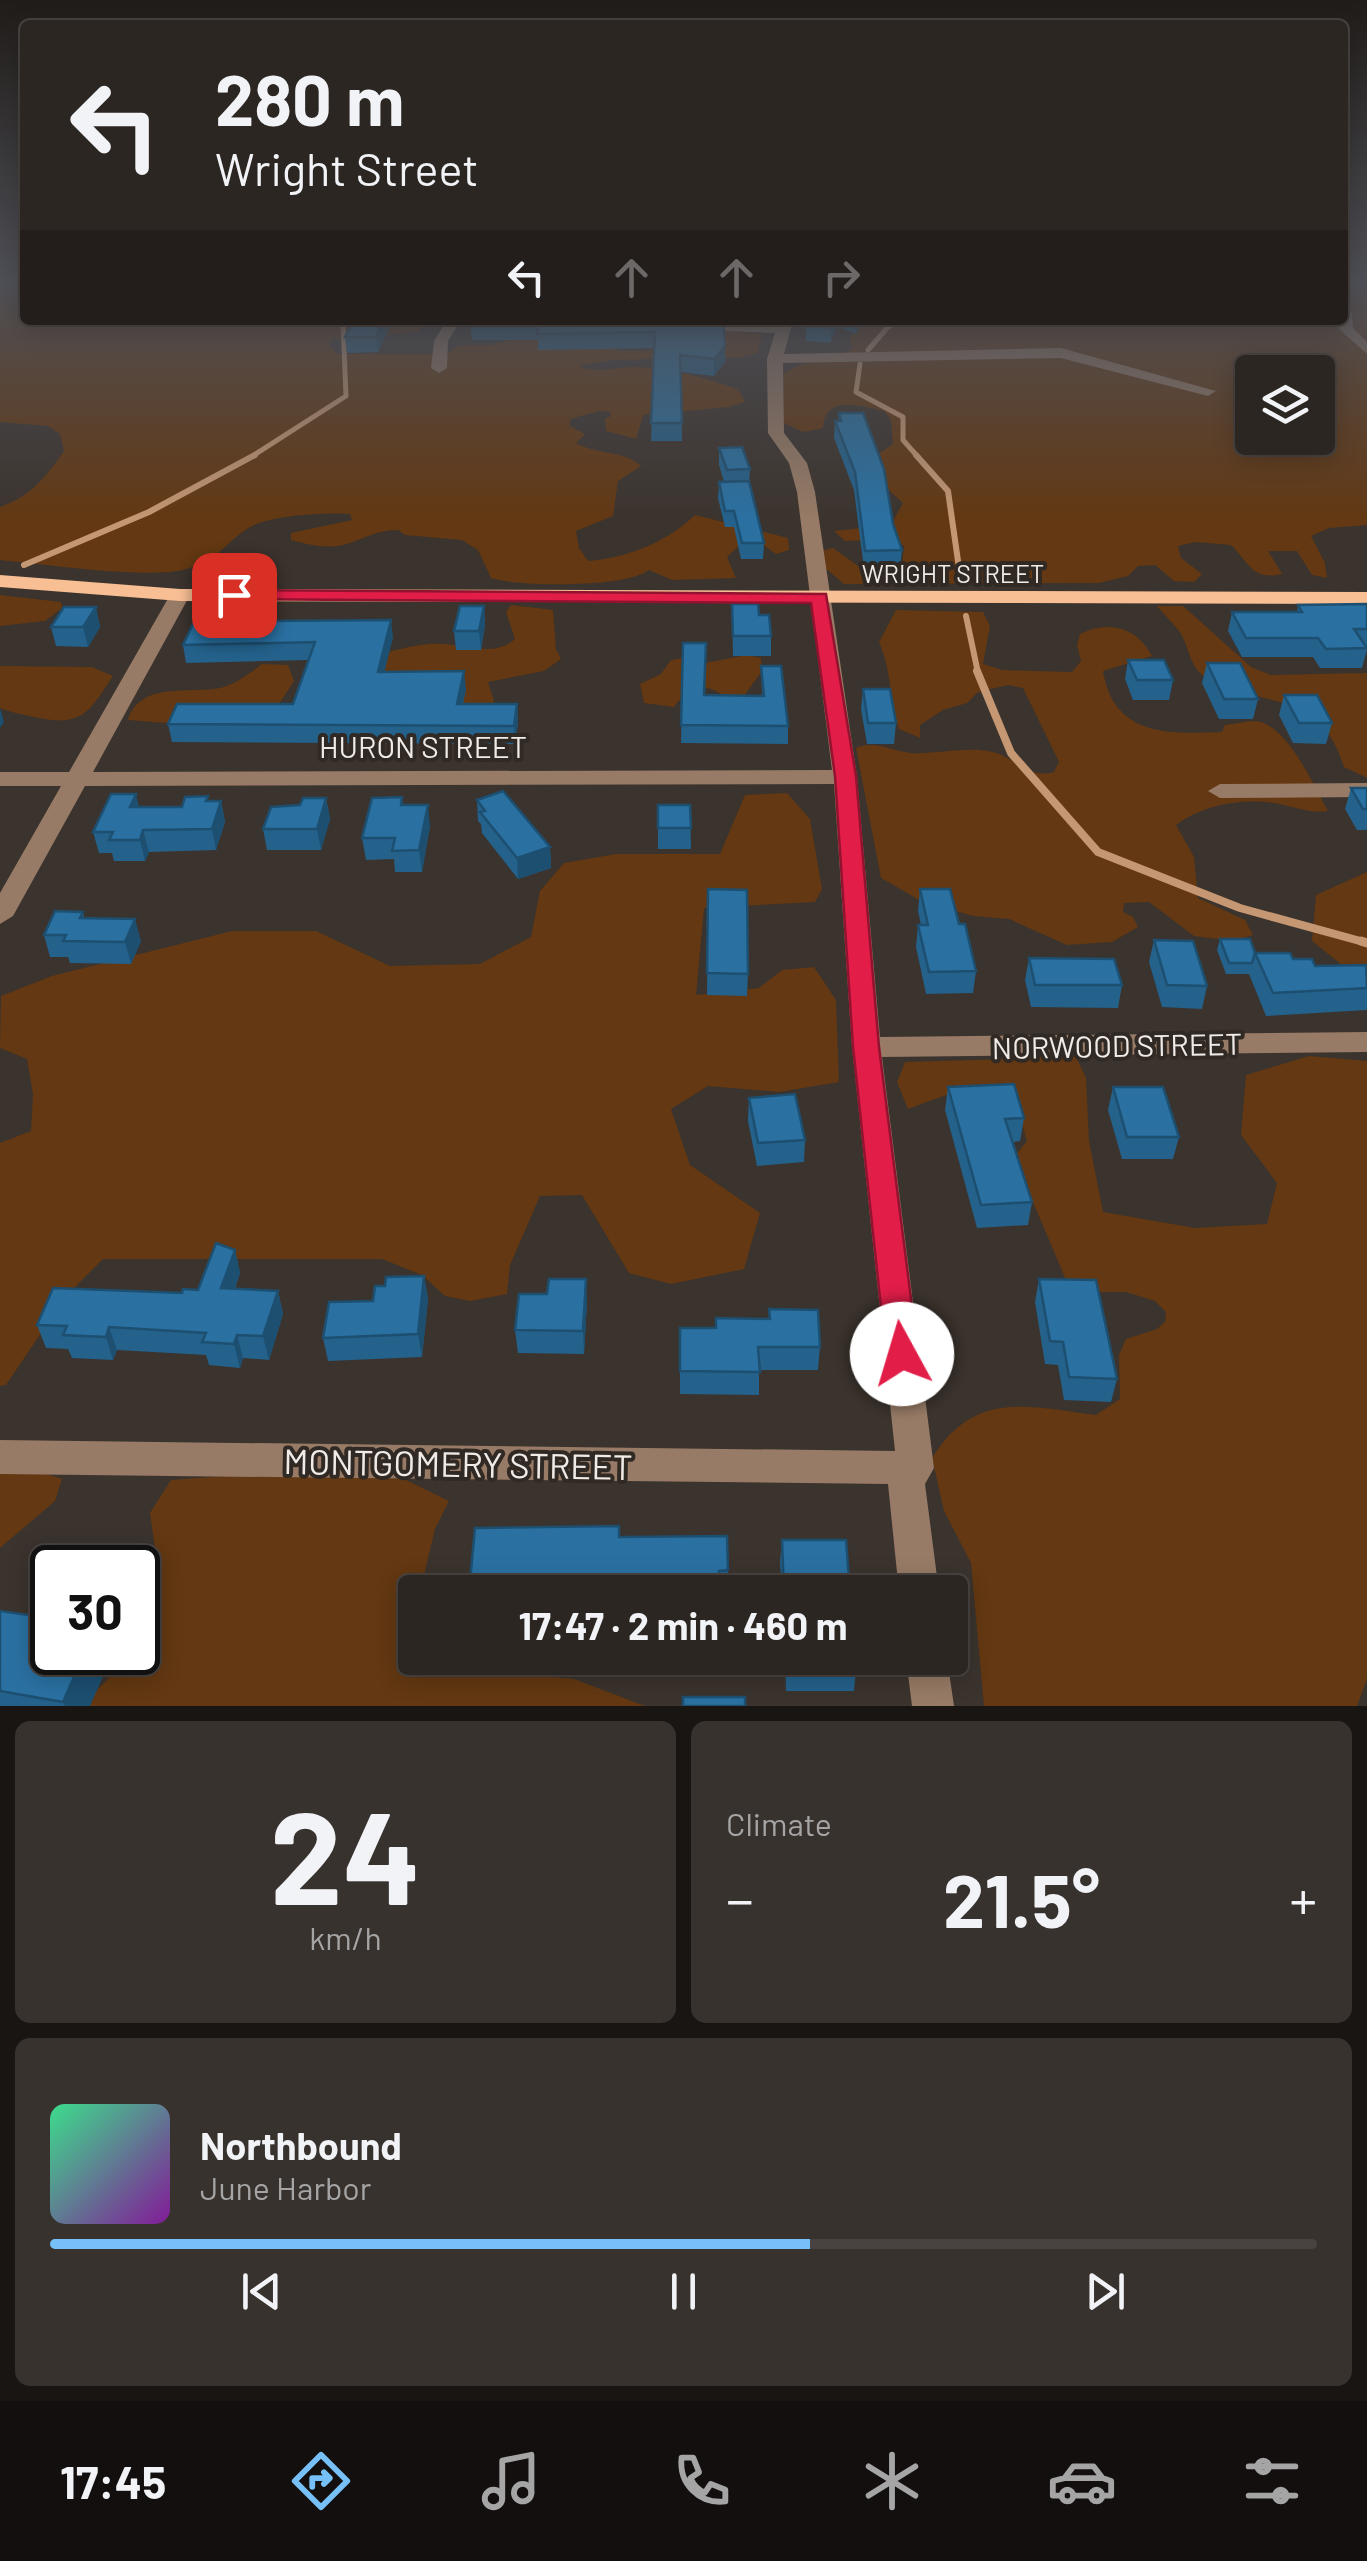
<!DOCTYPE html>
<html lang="en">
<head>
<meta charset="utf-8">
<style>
	body { margin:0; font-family:Barlow,sans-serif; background:#38322f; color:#f1f3f6; height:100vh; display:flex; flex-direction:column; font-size:38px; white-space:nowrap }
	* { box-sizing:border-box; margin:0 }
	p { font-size:32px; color:#a6a5a5 }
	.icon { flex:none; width:55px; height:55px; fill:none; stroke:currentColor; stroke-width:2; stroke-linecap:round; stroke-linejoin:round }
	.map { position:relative; height:1706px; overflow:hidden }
	.drawer { display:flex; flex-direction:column; gap:15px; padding:15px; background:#181513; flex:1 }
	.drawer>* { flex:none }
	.banner { position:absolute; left:20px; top:20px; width:1328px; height:305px; border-radius:10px; box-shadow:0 5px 25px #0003,0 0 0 2px #484340; background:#2c2622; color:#f1f3f6; overflow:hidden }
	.fabs { position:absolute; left:1235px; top:355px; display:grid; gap:20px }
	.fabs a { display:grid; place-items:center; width:100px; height:100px; border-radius:10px; background:#2c2622; box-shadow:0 5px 25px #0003,0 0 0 2px #484340; font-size:50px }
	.speed { position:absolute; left:30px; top:1545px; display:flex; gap:20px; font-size:50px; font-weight:700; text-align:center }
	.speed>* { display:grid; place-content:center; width:130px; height:130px; border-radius:50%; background:#2c2622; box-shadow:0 5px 25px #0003,0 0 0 2px #484340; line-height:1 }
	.speed .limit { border:5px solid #111; border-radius:15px; background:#fff; color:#111 }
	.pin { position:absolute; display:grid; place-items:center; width:85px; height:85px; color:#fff; margin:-42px; border-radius:20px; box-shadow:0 5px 15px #0006 }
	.me { position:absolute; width:110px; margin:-55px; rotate:354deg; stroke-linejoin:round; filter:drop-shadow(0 0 8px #0008) }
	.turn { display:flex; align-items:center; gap:35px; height:210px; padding:0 30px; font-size:45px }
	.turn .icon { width:130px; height:130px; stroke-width:2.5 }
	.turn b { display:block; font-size:70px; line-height:85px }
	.lanes { display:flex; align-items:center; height:95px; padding:0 30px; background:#0003; justify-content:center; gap:50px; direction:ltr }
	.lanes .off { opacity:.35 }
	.big { font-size:75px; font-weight:700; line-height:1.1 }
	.drawer .card { flex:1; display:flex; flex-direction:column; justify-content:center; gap:15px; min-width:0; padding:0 35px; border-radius:15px; background:#38322f }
	.drawer .dial { align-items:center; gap:0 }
	.dial b { font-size:130px; line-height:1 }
	.song { display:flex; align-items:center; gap:30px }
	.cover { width:120px; height:120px; border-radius:15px; background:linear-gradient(135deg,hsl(150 70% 55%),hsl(290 70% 35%)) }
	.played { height:10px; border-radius:5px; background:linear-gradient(90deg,#76c0f7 60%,#484340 60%) }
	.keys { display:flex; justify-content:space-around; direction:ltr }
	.heat { display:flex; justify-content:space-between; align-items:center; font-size:55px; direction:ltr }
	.drawer .tiles { flex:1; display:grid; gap:15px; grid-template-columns:1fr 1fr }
	.card:last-child { grid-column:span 2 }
	.trip { position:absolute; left:398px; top:1575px; width:570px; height:100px; border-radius:10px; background:#2c2622; box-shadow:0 5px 25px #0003,0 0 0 2px #484340; font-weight:700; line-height:100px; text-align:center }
	.menu { display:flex; height:160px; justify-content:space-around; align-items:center; background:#120f0e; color:#a6a5a5 }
	.menu .icon { width:70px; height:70px }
	.menu .active { color:#76c0f7 }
	.menu b { font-size:45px; color:#f1f3f6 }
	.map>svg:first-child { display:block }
	.green { fill:#633812; fill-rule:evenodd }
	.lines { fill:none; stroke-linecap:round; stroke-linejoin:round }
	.stream-far3 { stroke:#c59873; stroke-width:5 }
	.stream-far2 { stroke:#c59873; stroke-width:6 }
	.stream-far1 { stroke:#c59873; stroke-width:8 }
	.stream { stroke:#c59873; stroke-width:9 }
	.minor { fill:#977b66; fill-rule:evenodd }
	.major { fill:#f9bf94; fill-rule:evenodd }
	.wall { fill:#24618b }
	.shaded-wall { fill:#1d4f71 }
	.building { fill:#2a71a2; stroke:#1d4f71; stroke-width:2.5 }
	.route { fill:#e11d48; stroke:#92132f; stroke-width:2.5 }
	.labels { text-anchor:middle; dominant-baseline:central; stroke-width:8; stroke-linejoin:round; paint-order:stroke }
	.far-street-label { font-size:25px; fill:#f0ebe7; stroke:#312924 }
	.street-label { font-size:30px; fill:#f0ebe7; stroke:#312924 }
	.near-street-label { font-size:35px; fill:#f0ebe7; stroke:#312924 }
</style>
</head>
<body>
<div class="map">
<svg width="1367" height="1706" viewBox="0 0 1367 1706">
	<rect width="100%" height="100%" fill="#3b332d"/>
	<g class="green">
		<path d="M0,283H25V320H428L418,332L332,339L328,344L337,354H445L460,345H493L513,339H613L619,351L726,349L724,331L762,334L758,353L739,357L613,360L580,366C595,375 617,366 635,367C669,368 705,378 738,389L745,402L728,407L643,415L636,439L606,431L605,419L611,416L610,412L599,411L570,419V426L585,434L576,443C597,455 624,450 641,466L618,481L613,516L576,531L579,548L588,561C627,558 667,542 695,515L788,538L789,550L776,554L759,542L742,543L727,557L736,578L672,580L649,570C627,588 519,587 491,578L478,550L462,540L405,535L398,530C379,530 367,537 350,543C330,550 310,545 291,540V533L352,520L350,514C326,512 271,515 250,527C226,541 221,559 186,569C150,580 43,564 0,560V507C30,497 46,477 64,451L60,434L48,426L0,422Z"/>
		<path d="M1343,283H1367V525L1329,528L1311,536L1325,563L1327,578L1312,575L1297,551H1268L1282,574C1251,581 1249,562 1231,545L1195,542L1178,546L1181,558L1202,574L1194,582L1174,581L1155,565L1138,566L1128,576L1099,583L844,584L823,566L822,551L833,548L868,573L901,574L904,546L893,539L845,541L834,531L891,525L903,503L882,484L880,453L893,444L891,420L884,411C862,406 824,394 823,428L803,432L784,423L783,374C803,359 831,363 853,348L849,341L857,326L887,320H1342ZM1252,372H1318V438H1252Z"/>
		<path d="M0,595L61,602L62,608L45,621L0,626Z"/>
		<path d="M511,605L553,610L556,649L561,659L544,671L488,682L494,701L487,715L457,711L466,690L451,680L353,679L351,661C377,656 404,646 430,644C460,641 490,660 515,639L506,612Z"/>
		<path d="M1157,606H1183L1251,667L1271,675L1367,673V778L1344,767C1318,684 1267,713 1204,676C1191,668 1189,649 1182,636C1176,625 1165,616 1157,606Z"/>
		<path d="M896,610L983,612L990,626L983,664L1002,670L1072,672L1081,661L1077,645L1080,634C1108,620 1137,627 1152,656L1103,671C1114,737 1169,734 1222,732L1225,725C1235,724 1247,721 1256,721C1287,724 1315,788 1328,811C1310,814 1292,806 1274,803C1241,798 1202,805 1176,825L1194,857L1198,898L1245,920L1253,935L1234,941L1194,936L1149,902L1124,903L1123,912L1133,917L1138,927L1112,942L1067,945L1009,919L973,916L921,901L881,878L856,748C874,740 892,751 910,753C939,755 976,743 1004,756C1022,765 1031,778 1054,772L1059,762L1023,688L1008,685L978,692L967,703L943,710L920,725V738L899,729C889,699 892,671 879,642Z"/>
		<path d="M747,655L761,658L762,671L741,700H727C709,680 688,686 674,707L644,703L640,684L661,674L671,660L684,658L705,663Z"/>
		<path d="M262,664L288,665L294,681L273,713L212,712L165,723L128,720C140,681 189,694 220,688C235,685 250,673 262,664Z"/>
		<path d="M0,666L92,667L113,676C90,710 84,727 39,718C26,715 12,713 0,708Z"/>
		<path d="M787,793L810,819L822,889L815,902L704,908L696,995L759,988L782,970L814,967L836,1000L839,1082L779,1092L708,1086L671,1109L690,1165L760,1213L744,1269L671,1284L629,1273L582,1195L540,1196L510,1265L507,1294L470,1301L445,1296L422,1275L382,1259H103L66,1296L6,1385L0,1386V1143L31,1131L33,1094L27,1059L0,1048L1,996L52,976L232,931H316L390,966L480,964L531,937L540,891L564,863L616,854H720L745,795Z"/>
		<path d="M1367,872V993L1361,980L1312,941L1316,895Z"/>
		<path d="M1022,1050L1075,1055L1086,1078L1089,1141L1103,1212L1195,1228L1267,1224L1277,1183L1241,1135L1246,1075L1309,1056L1367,1061V1679L1357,1706H984L971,1563L944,1511L932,1458C974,1390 1027,1406 1096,1415L1120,1399L1119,1355L1126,1339L1157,1329L1165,1322L1166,1312L1155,1301L1126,1292H1087L1066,1280L1014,1157L1027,1141L1014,1097L946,1095L908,1109L897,1082L905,1062L1009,1059Z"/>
		<path d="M0,1470H35L62,1479L55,1501L0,1548Z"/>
		<path d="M252,1474L404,1479L449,1501L435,1529L420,1592H415V1658L470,1669L574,1679L645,1706H81L109,1678L120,1653L138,1652V1609L157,1562L150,1513L171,1480Z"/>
	</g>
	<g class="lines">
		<g class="stream-far3">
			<path d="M868,350L888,327L902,320"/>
			<path d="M860,364L856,392L903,417V440L918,457"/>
			<path d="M251,457L346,396L343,324L347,320"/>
		</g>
		<g class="stream-far2">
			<path d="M916,455L948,491L960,575"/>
			<path d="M24,565L149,512L255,455"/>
			<path d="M966,616L978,673"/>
		</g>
		<path class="stream-far1" d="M977,671L1011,753L1098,852L1240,908L1367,943"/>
		<path class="stream" d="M1361,941L1367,943"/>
		<g class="minor">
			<path d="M1342,309L1352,313L1353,328L1367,342V354L1339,329Z"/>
			<path d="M447,320H461L448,341L447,368L439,373L431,368L434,341Z"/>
			<path d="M779,320H793L784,354L1061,348L1216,391L1208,396L1061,358L783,363L784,433L807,463L815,492L857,777L880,1037L1367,1032V1052L882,1057L934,1468L925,1484L939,1592H899L888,1484L0,1474V1440L895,1451L852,1047L834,784L85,786L13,916L0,924V893L61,786H0V772H69L170,595L180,589L190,595L93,772L832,770L797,492L789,463L768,433L767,359L775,333L692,330L685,326L692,322L778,324Z"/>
			<path d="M1367,783V797L1220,798L1208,791L1220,784Z"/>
			<path d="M906,1658H947L954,1706H912Z"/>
		</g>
		<path class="major" d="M0,575L180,589L1367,592V604L180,601L0,587Z"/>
	</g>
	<g class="wall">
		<path d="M354,320H393L378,352L347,353L345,337Z"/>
		<path d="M723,320L725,362L714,376L681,372L682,441H651L654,348L538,350V340H472L470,323Z"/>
		<path d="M809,320H840L830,343L806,341V326Z"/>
		<path d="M842,320H862L856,334L842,328Z"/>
		<path d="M839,413L893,524L902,550L900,569H864L854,490L834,438L835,421H838Z"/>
		<path d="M719,448L750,469L749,483L764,543L763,559H741L734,527H725L718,498L719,482H724L719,465Z"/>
		<path d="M732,604L759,615L771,636V656H733Z"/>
		<path d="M1367,604V650L1362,668H1320L1313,657H1242L1228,631L1232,612H1297L1298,605Z"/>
		<path d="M484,606L485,625L481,650H456L454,631Z"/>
		<path d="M96,607L100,627L88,647L56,646L51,627Z"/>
		<path d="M273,612L274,621L393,637L384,672L466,689L463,704H517L518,722L515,744L172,742L168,724L293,704L308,660L186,663L183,645Z"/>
		<path d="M683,643L705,695L762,696L761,666L788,726V744L681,743Z"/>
		<path d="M1128,660L1173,680L1169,700H1133L1125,679Z"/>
		<path d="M1207,663L1258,699L1253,719H1219L1202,683Z"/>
		<path d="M863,689L896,723L894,744H867L861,709Z"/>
		<path d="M1284,695L1332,723L1326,744L1293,743L1279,715Z"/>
		<path d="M1351,788H1367V830H1357L1345,809Z"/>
		<path d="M402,797L403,805L430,826L422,872H395L394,859L366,860L362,838Z"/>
		<path d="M326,798L330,819L321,850H267L263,829Z"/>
		<path d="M477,800L550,847L551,868L518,879L482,833L481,824L478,821Z"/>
		<path d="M209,801H221L225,822L216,850L149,852L145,861H114L112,853H99L93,832L139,807H182Z"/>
		<path d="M658,805H690L691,849H658Z"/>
		<path d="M708,889L748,974L747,996L707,995Z"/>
		<path d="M920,889L976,971L973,993L926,994L916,947L918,925H921L918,911Z"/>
		<path d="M83,912L84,918L141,941L131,964L70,963L68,957H50L44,935Z"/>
		<path d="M1220,939L1255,953L1293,959L1315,966H1367V1010L1266,1016L1249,974H1226L1217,950Z"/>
		<path d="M1154,940L1207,986L1202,1009L1162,1007L1149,962Z"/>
		<path d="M1029,958L1122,985L1118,1008L1031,1007L1025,980Z"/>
		<path d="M948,1087L1024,1118L1020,1141L1013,1142L1032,1202L1028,1225L977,1228L945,1110Z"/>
		<path d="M1113,1087L1179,1137L1173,1159H1122L1108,1110Z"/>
		<path d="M749,1098L805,1140L804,1162L757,1166L748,1121Z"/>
		<path d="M235,1250L240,1273L235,1289L278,1291L283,1314L269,1360L243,1358L240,1368L209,1365L206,1355L117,1350L113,1360L72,1358L68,1349L46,1348L37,1325L198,1290Z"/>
		<path d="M424,1276L428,1299L422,1357L328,1361L323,1338L373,1301L385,1286Z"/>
		<path d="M1039,1279L1117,1379L1111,1402L1064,1400L1058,1365L1045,1364L1035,1302Z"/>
		<path d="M587,1302L584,1354L518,1353L515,1330Z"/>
		<path d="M769,1309L820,1347L818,1370H759V1395L680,1394V1328H716L769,1319Z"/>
		<path d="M620,1537L728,1570L727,1592H469Z"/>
		<path d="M782,1540L850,1592H782L780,1562Z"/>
		<path d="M0,1611L90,1706H0Z"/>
		<path d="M785,1658H856V1669L854,1691H786Z"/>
	</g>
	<g class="shaded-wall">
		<path d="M384,320H393L378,352L376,337Z"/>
		<path d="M835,320H840L830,343L831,328Z"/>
		<path d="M862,320L856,334V321Z"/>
		<path d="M725,346V362L714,376V359Z"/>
		<path d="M484,606L485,625L481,650L479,631Z"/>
		<path d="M96,607L100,627L88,647L83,627Z"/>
		<path d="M391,620L393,637L380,690L378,672Z"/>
		<path d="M464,671L466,689L459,722L457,704Z"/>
		<path d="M517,704L518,722L515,744L514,726Z"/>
		<path d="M0,708L4,722L0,728Z"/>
		<path d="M136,794L141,815L130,807Z"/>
		<path d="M326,798L330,819L321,850L317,829Z"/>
		<path d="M221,801L225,822L216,850L212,829Z"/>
		<path d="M428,805L430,826L422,872L419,850Z"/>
		<path d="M143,830L149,852L145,861L140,840Z"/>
		<path d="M550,847L551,868L518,879L517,858Z"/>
		<path d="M135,919L141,941L131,964L125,942Z"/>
		<path d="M235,1250L240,1273L227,1311L221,1288Z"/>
		<path d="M424,1276L428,1299L422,1357L418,1334Z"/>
		<path d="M586,1279L587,1302L584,1354L583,1331Z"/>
		<path d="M278,1291L283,1314L269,1360L263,1336Z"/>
		<path d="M109,1327L117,1350L113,1360L106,1337Z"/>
		<path d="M237,1335L243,1358L240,1368L234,1344Z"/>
		<path d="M85,1652H114L90,1706H65L63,1702Z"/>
	</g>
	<g class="building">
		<path d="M354,320H384L376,337H345Z"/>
		<path d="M471,320H723L725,346L714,359L680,355L682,423H651L655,332L537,334L539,323H470Z"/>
		<path d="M809,320H835L831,328L806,326Z"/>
		<path d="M839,413H863L884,469L893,524L902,550L865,551L855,472L835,421H841Z"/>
		<path d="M742,447L750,469L727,470L719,448Z"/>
		<path d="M749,481L764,543H742L734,511H725L719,482Z"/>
		<path d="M732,604H758L759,615H769L771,636H733Z"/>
		<path d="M1367,604V629H1354L1367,648L1326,649L1318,638H1246L1232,612H1302L1298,605Z"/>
		<path d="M460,606H484L479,631H454Z"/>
		<path d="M64,607H96L83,627H51Z"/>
		<path d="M200,609L273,612L269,621L391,620L378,672L464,671L457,704H517L514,726L168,724L177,704H293L315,642L183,645Z"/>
		<path d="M683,643H706L704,695L764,696L761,666H781L788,726L681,725Z"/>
		<path d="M1128,660H1164L1173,680H1137Z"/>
		<path d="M1207,663H1240L1258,699H1224Z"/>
		<path d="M863,689H890L896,723H868Z"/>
		<path d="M1284,695H1317L1332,723H1299Z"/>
		<path d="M1351,788H1367V809H1363Z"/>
		<path d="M503,791L550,847L517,858L480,812L485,811L477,800Z"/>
		<path d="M111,794H136L130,807H182L185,797L208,796L206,801H221L212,829L143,830L140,840H109L113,832H93Z"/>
		<path d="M402,797L401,805H428L419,850L392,851L395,838H362L372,798Z"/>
		<path d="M303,798H326L317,829H263L271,807L300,805Z"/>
		<path d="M658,805H690L691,828H658Z"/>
		<path d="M708,889L747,890L748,974L707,973Z"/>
		<path d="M920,889H950L959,924H965L976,971L929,972L918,925H928Z"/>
		<path d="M55,911L83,912L80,918L135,919L125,942L63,941L66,935H44Z"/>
		<path d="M1220,939H1250L1255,953L1252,963H1229Z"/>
		<path d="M1154,940L1193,941L1207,986L1167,985Z"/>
		<path d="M1255,953H1290L1293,959H1312L1315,966L1366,965L1367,988L1273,993Z"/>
		<path d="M1029,958L1114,959L1122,985H1035Z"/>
		<path d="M1014,1084L1024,1118L1005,1119L1032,1202L981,1205L948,1087Z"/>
		<path d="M1113,1087H1163L1179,1137H1127Z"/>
		<path d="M795,1094L805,1140L758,1143L749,1098Z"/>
		<path d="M216,1243L235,1250L221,1288L278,1291L263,1336L237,1335L234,1344L202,1342L206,1333L109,1327L106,1337L63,1335L67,1326L37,1325L53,1288L182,1293L183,1289L198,1290Z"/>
		<path d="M424,1276L418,1334L323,1338L329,1302L373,1301L375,1286H385L386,1277Z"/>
		<path d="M549,1279H586L583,1331L515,1330L519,1294H547Z"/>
		<path d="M1039,1279L1096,1280L1117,1379L1069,1377L1063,1342L1050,1341Z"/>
		<path d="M769,1309L818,1310L820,1347H758L760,1372L680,1371V1328H716V1318L770,1319Z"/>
		<path d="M619,1526V1537L727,1536L728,1570L719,1571L720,1592H657V1586L521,1587V1592H469L475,1528Z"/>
		<path d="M782,1540H846L850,1592H784Z"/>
		<path d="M32,1607L52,1610V1652H85L63,1702L0,1691V1611L28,1615Z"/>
		<rect x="788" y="1658" width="68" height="11"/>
		<rect x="683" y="1697" width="62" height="9"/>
	</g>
	<linearGradient id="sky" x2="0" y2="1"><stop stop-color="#201c19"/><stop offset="0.54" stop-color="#4f5057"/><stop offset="1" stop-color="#4f5057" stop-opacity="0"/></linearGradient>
	<rect width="1367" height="522" fill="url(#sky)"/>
	<path class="route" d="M234,590L826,594L856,776L879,1047L918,1354L913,1363L902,1367L890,1363L886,1354L853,1047L835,776L811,603L227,599L225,595Z"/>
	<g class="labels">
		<g class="far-street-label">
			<text x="953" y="573">WRIGHT STREET</text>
		</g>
		<g class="street-label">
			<text x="423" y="746">HURON STREET</text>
			<text transform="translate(1117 1045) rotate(-1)">NORWOOD STREET</text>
		</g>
		<g class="near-street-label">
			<text transform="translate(458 1463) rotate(1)">MONTGOMERY STREET</text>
		</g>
	</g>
</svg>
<div class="fabs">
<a><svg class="icon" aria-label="layers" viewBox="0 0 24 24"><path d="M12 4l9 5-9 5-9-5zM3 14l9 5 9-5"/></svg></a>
</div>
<div class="speed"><div class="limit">30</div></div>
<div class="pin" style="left:234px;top:595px;background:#d93025"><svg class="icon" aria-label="arrive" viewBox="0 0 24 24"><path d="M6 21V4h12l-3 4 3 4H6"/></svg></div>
<svg class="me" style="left:902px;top:1354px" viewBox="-20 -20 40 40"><circle r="19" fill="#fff"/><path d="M0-13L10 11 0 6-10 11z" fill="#e11d48"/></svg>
<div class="trip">17:47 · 2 min · 460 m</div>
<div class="banner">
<div class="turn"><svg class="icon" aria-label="left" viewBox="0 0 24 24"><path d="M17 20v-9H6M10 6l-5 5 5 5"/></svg><div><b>280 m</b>Wright Street</div></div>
<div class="lanes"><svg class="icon" aria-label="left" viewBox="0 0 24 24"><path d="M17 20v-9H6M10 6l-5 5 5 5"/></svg><svg class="icon off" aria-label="ahead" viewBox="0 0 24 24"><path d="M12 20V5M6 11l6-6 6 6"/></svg><svg class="icon off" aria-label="ahead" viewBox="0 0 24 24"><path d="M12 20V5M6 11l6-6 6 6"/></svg><svg class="icon off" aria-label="right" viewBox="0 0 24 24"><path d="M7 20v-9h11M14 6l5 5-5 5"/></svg></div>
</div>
</div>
<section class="drawer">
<div class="tiles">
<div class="card dial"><b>24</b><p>km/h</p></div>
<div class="card"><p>Climate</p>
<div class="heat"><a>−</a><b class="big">21.5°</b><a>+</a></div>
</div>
<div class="card">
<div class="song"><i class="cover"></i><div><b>Northbound</b><p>June Harbor</p></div></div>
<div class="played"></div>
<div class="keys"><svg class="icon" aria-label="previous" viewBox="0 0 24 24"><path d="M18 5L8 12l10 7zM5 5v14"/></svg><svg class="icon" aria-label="pause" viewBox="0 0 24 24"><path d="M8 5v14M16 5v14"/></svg><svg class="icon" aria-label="next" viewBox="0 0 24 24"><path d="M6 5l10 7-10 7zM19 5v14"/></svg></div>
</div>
</div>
</section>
<nav class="menu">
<b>17:45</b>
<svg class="icon active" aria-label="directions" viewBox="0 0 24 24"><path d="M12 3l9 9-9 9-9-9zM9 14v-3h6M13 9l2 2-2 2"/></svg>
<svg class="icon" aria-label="music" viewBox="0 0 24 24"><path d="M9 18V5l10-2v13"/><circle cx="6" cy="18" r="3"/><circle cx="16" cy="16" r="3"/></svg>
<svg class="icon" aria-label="phone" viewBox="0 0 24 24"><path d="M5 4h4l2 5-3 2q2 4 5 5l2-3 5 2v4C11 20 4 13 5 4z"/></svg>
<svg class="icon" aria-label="climate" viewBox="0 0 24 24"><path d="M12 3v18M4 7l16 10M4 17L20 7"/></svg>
<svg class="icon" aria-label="car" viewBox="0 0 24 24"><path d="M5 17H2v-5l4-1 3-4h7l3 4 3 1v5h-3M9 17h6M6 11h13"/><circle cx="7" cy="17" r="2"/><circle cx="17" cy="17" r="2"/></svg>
<svg class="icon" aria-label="filters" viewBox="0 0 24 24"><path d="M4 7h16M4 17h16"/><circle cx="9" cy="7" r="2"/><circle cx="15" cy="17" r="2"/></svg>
</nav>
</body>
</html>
